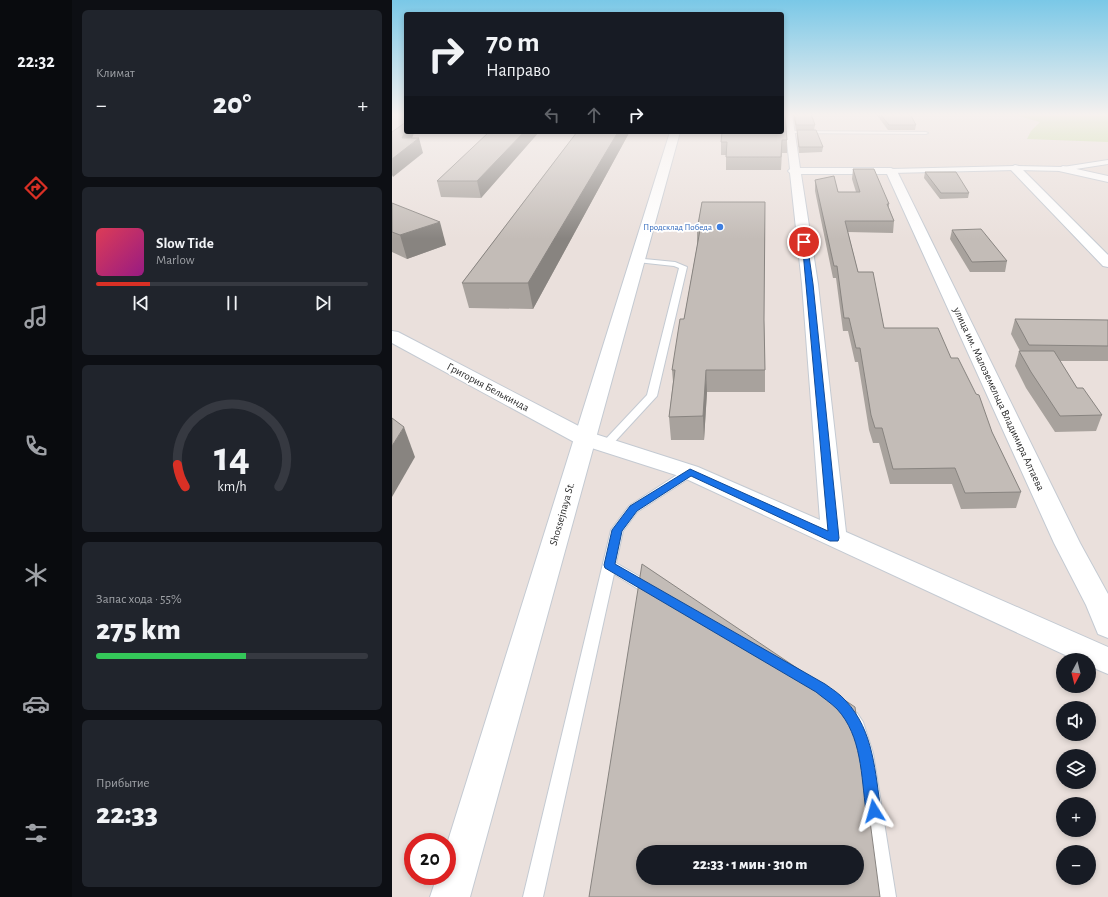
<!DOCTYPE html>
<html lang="ru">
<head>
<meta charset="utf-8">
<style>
	body { margin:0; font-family:"Alegreya Sans",sans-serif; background:#20242c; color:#f1f3f6; height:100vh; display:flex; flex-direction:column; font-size:15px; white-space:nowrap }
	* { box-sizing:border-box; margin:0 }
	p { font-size:13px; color:#9ea1a6 }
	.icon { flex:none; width:22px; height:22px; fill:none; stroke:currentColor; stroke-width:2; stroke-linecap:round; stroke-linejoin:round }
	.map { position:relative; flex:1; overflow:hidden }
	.side { display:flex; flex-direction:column; gap:10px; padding:10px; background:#0d0f14; width:320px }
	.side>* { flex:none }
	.guide { position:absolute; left:12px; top:12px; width:380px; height:122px; border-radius:4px; box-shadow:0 2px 6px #0003; background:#171b24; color:#f1f3f6; overflow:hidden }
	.needle { width:26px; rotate:187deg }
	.tools { position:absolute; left:664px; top:653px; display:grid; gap:8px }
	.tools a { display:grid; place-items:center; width:40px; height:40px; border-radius:50%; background:#171b24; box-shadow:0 2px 6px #0003; font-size:20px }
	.speed { position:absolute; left:12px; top:833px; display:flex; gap:8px; font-size:20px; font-weight:700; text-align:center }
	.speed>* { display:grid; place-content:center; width:52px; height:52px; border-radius:50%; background:#171b24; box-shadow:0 2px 6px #0003; line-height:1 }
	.speed .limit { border:6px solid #d22; background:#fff; color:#111 }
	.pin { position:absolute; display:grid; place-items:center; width:34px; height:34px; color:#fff; margin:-17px; border:2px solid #fff; border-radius:50%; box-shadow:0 1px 4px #0007 }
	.me { position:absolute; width:44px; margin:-22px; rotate:352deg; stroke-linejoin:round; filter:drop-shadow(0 0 3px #0008) }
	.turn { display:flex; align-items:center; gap:14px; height:84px; padding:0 16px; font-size:18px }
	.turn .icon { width:52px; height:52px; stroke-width:2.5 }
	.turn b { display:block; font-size:28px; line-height:34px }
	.lanes { display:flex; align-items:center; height:38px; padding:0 16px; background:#0003; justify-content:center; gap:20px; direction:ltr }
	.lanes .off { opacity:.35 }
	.big { font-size:30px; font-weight:800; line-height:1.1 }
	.side .card { flex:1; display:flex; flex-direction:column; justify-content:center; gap:6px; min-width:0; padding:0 14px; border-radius:6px; background:#20242c }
	.side .dial { align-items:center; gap:0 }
	.dial svg { height:104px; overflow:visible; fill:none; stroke:#363941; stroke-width:7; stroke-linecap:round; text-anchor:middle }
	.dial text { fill:#f1f3f6; stroke:none }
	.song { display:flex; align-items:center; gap:12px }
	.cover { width:48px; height:48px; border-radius:6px; background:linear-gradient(135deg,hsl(350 70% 55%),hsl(310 70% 35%)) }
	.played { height:4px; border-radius:2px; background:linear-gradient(90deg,#d93025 20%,#363941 20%) }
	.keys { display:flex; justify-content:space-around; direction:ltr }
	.heat { display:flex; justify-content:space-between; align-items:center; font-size:22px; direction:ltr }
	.charge { height:6px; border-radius:3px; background:linear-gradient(90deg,#34c759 55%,#363941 0) }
	.trip { position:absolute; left:244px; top:845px; width:228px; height:40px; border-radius:20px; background:#171b24; box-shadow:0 2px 6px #0003; font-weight:800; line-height:40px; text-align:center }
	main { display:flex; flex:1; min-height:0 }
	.menu { display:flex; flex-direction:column; width:72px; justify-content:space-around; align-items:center; background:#090b0e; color:#9ea1a6 }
	.menu .icon { width:28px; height:28px }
	.menu .active { color:#d93025 }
	.menu b { font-size:18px; color:#f1f3f6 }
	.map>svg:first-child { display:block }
	.green { fill:#c3dd9c }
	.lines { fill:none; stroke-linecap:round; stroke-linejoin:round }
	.lane-casing { stroke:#c4cad2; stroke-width:2 }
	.street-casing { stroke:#c4cad2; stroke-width:2 }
	.secondary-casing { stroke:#c4cad2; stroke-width:2 }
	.lane { fill:#fff; fill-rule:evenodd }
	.street { fill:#fff; fill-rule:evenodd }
	.secondary { fill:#fff; fill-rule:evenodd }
	.wall { fill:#a8a29d }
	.shaded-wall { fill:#888480 }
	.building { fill:#c3bcb7; stroke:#888480; fill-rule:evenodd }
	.route { fill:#1a73e8; stroke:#114b97 }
	.shop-dot { fill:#3f7fe0; stroke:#fff; stroke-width:1.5 }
	.labels { text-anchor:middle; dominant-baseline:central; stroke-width:3.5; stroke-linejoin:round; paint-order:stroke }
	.far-shop-label { font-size:9px; fill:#366cbe; stroke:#fff; text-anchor:end }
	.street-label { font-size:11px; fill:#292929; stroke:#fff }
</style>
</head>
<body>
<main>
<nav class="menu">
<b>22:32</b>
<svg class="icon active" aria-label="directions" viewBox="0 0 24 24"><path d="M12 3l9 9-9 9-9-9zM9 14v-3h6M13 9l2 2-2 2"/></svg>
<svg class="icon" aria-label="music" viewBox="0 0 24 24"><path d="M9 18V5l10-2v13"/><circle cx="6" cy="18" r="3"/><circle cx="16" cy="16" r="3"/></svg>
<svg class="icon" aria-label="phone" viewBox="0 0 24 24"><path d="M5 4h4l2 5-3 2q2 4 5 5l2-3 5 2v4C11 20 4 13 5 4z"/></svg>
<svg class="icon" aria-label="climate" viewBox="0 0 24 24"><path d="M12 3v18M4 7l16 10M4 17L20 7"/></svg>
<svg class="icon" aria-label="car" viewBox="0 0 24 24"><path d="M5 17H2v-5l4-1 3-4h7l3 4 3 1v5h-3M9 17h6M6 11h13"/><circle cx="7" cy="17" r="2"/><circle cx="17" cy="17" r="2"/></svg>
<svg class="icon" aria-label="filters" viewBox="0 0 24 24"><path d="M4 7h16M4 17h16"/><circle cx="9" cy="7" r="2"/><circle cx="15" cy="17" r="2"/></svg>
</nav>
<section class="side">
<div class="card"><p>Климат</p>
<div class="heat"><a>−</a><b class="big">20°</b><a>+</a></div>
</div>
<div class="card">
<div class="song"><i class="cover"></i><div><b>Slow Tide</b><p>Marlow</p></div></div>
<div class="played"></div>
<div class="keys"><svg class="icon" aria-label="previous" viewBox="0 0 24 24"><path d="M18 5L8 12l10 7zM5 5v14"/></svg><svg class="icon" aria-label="pause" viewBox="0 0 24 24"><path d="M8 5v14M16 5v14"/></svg><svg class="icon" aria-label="next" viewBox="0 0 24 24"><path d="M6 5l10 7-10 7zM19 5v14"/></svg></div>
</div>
<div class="card dial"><svg viewBox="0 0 100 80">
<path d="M14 69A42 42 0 1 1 86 69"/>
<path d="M14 69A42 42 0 0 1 8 52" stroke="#d93025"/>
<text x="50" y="56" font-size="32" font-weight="700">14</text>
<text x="50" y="72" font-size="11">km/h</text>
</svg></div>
<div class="card"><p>Запас хода · 55%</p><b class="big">275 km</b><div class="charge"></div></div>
<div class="card"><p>Прибытие</p><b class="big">22:33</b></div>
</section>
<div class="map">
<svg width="716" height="897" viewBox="0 0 716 897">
	<rect width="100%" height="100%" fill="#eae0dc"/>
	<path class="green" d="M620,114H716V142L635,139L639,131L648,122Z"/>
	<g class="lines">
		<g class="lane-casing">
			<g id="lane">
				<path d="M398,131L534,132L536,133L534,134L396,133Z"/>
				<path d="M716,160V164L671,171L623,170L499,173L496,171L499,169L623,166L671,167Z"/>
				<path d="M242,258L283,262L295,267L265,396L218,447L214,448L209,445L210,443L255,395L287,268L282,266L245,262H242Z"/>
				<path d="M298,468L302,469L304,472L302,475L245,512L231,531L224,563L264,586L266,590L264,594L259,595L254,594L222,574L151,897H131L219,530L237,506L294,469Z"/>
				<path d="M459,711L465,713L471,722L481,753L504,897H484L465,753L458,730L451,718L453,713Z"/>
			</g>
		</g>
		<g class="street-casing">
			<g id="street">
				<path d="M392,114H400L408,168H499L505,171L688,543L716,594V638L706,634L694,605L662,543L495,174H409L426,284L454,532L716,647V674L697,666V660H684L290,477L184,443L0,343V331L6,332L200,433L306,467L428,520L410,284L398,173L396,171L398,169Z"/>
				<path d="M623,165L627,166L716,255V267L711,266L619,170L617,168Z"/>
				<path d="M671,166L716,176V182L667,171L665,169Z"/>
			</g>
		</g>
		<g class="secondary-casing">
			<path id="secondary" d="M278,132H288L78,897H38L45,876H55V844Z"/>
		</g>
		<use href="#lane" class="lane"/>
		<use href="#street" class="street"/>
		<use href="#secondary" class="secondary"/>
	</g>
	<g class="wall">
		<path d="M401,114H419L423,125L422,130H404Z"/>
		<path d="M484,114H518L524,125L523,130H496Z"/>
		<path d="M405,130L431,147L430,152L407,153L405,135Z"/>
		<path d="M97,132H147L89,198L49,197L45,181Z"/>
		<path d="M185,132H237V133L141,309L77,308L70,283Z"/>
		<path d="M395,140V153H390L389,170H334V155H329V142Z"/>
		<path d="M461,169L497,204V208L502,221L501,233L456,232L466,272L492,328L559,358L600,432L629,492L624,508L569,509L560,484H498L487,443H481L477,430L466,362H463L456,331H451L444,278H441L423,191V180L446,192H464L460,179Z"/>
		<path d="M533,172L577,193L576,198L548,199L532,178Z"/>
		<path d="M310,202L372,320L373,370V392H315L312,440H279L277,417L281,382L280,370L292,319L305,246V230Z"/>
		<path d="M0,203L54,245L15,259L0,252Z"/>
		<path d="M560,230L615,261L613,272H578L558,239Z"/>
		<path d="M623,319L716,320V361H668L685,388L710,415L704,431L663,432L634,388L623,366L627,351H628L619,334Z"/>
	</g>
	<g class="shaded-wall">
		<path d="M14,129V132H22V133L17,146L27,138L31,153L1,177L0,175V159Z"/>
		<path d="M132,132H147L89,198L85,181Z"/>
		<path d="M226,132H237V133L141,309L136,283Z"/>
		<path d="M48,222L54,245L15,259L8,235Z"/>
		<path d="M314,370L315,392L312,440L311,416Z"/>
		<path d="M12,427L23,457L0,497V446Z"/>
	</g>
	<g class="building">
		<path d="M390,114H393L395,140H390L389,157H334L335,142H329L330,132H390Z"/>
		<path d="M402,114H419L423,125H404Z"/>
		<path d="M488,114H518L524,125H497Z"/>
		<path d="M14,122V129L10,138H27L0,159V132Z"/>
		<path d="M405,130H424L431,147H407Z"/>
		<path d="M97,132H132L85,181H45Z"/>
		<path d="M185,132H226L136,283H70Z"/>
		<path d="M461,169H482L497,204H495L502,221H453L466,272H481L492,328H546L559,358H566L584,394L587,395L600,432L629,492L573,493L563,468L501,469L490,428H483L479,415L468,348H464L457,318H452L445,266H442L423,180L442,176L446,192H468Z"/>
		<path d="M533,172H564L577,193H549Z"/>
		<path d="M310,202H373L372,320L373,370H314L311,416L277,417L283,370H280L288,319H292L308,230H305Z"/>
		<path d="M0,203L48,222L8,235L0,232Z"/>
		<path d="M589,229L615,261L580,262L560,230Z"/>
		<path d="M623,319L716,320V346L637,345Z"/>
		<path d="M627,351H662L685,388H691L710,415L668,416L639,372Z"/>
		<path d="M0,418L12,427L0,446Z"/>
		<path d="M250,564L463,707L488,897H197ZM251,852H465V878H251Z"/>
	</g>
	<linearGradient id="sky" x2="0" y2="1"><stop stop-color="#7ac8e7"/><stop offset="0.48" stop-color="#f6f1ef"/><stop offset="1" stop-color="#f6f1ef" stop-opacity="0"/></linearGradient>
	<rect width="716" height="239" fill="url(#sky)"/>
	<path class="route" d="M410,240L415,242L421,284L447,538L446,541H438L299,476L245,511L230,531L223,564L433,684C440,689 448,694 454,701C482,731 483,773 489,811L487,816L482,818L476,816L474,811C469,776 470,736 445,709C439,703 430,697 424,692L213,568L212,565L220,530L238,506L298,469L436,531Z"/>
	<circle class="shop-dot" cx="328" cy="227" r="4"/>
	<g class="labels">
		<g class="far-shop-label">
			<text x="320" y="227">Продсклад Победа</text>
		</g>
		<g class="street-label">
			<text transform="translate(96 387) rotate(28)">Григория Белькинда</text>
			<text transform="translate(607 399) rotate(65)">улица им. Малоземельца Владимира Алтаева</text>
			<text transform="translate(170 514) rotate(-74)">Shossejnaya St.</text>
		</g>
	</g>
</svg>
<div class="tools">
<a><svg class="needle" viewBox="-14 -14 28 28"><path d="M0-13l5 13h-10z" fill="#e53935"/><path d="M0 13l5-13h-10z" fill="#9ea1a6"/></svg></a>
<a><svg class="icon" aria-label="sound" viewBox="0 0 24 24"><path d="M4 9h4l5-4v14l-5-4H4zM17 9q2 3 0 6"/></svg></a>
<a><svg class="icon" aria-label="layers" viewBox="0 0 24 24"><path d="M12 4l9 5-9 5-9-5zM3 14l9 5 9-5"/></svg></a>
<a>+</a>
<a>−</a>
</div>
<div class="speed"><div class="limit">20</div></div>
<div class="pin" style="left:412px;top:242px;background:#d93025"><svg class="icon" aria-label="arrive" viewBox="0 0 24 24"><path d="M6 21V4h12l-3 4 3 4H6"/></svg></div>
<svg class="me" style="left:482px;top:811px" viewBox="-20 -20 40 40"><path d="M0-17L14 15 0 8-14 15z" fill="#1a73e8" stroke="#fff" stroke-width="4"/></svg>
<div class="trip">22:33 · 1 мин · 310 m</div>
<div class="guide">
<div class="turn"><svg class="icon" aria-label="right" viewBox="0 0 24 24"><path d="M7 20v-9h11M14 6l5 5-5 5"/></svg><div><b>70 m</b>Направо</div></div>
<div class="lanes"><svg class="icon off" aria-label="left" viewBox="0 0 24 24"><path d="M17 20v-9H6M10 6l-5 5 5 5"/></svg><svg class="icon off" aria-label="ahead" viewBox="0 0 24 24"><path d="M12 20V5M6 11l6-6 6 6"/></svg><svg class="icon" aria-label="right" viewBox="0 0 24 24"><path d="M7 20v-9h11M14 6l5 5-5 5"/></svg></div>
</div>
</div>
</main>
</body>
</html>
